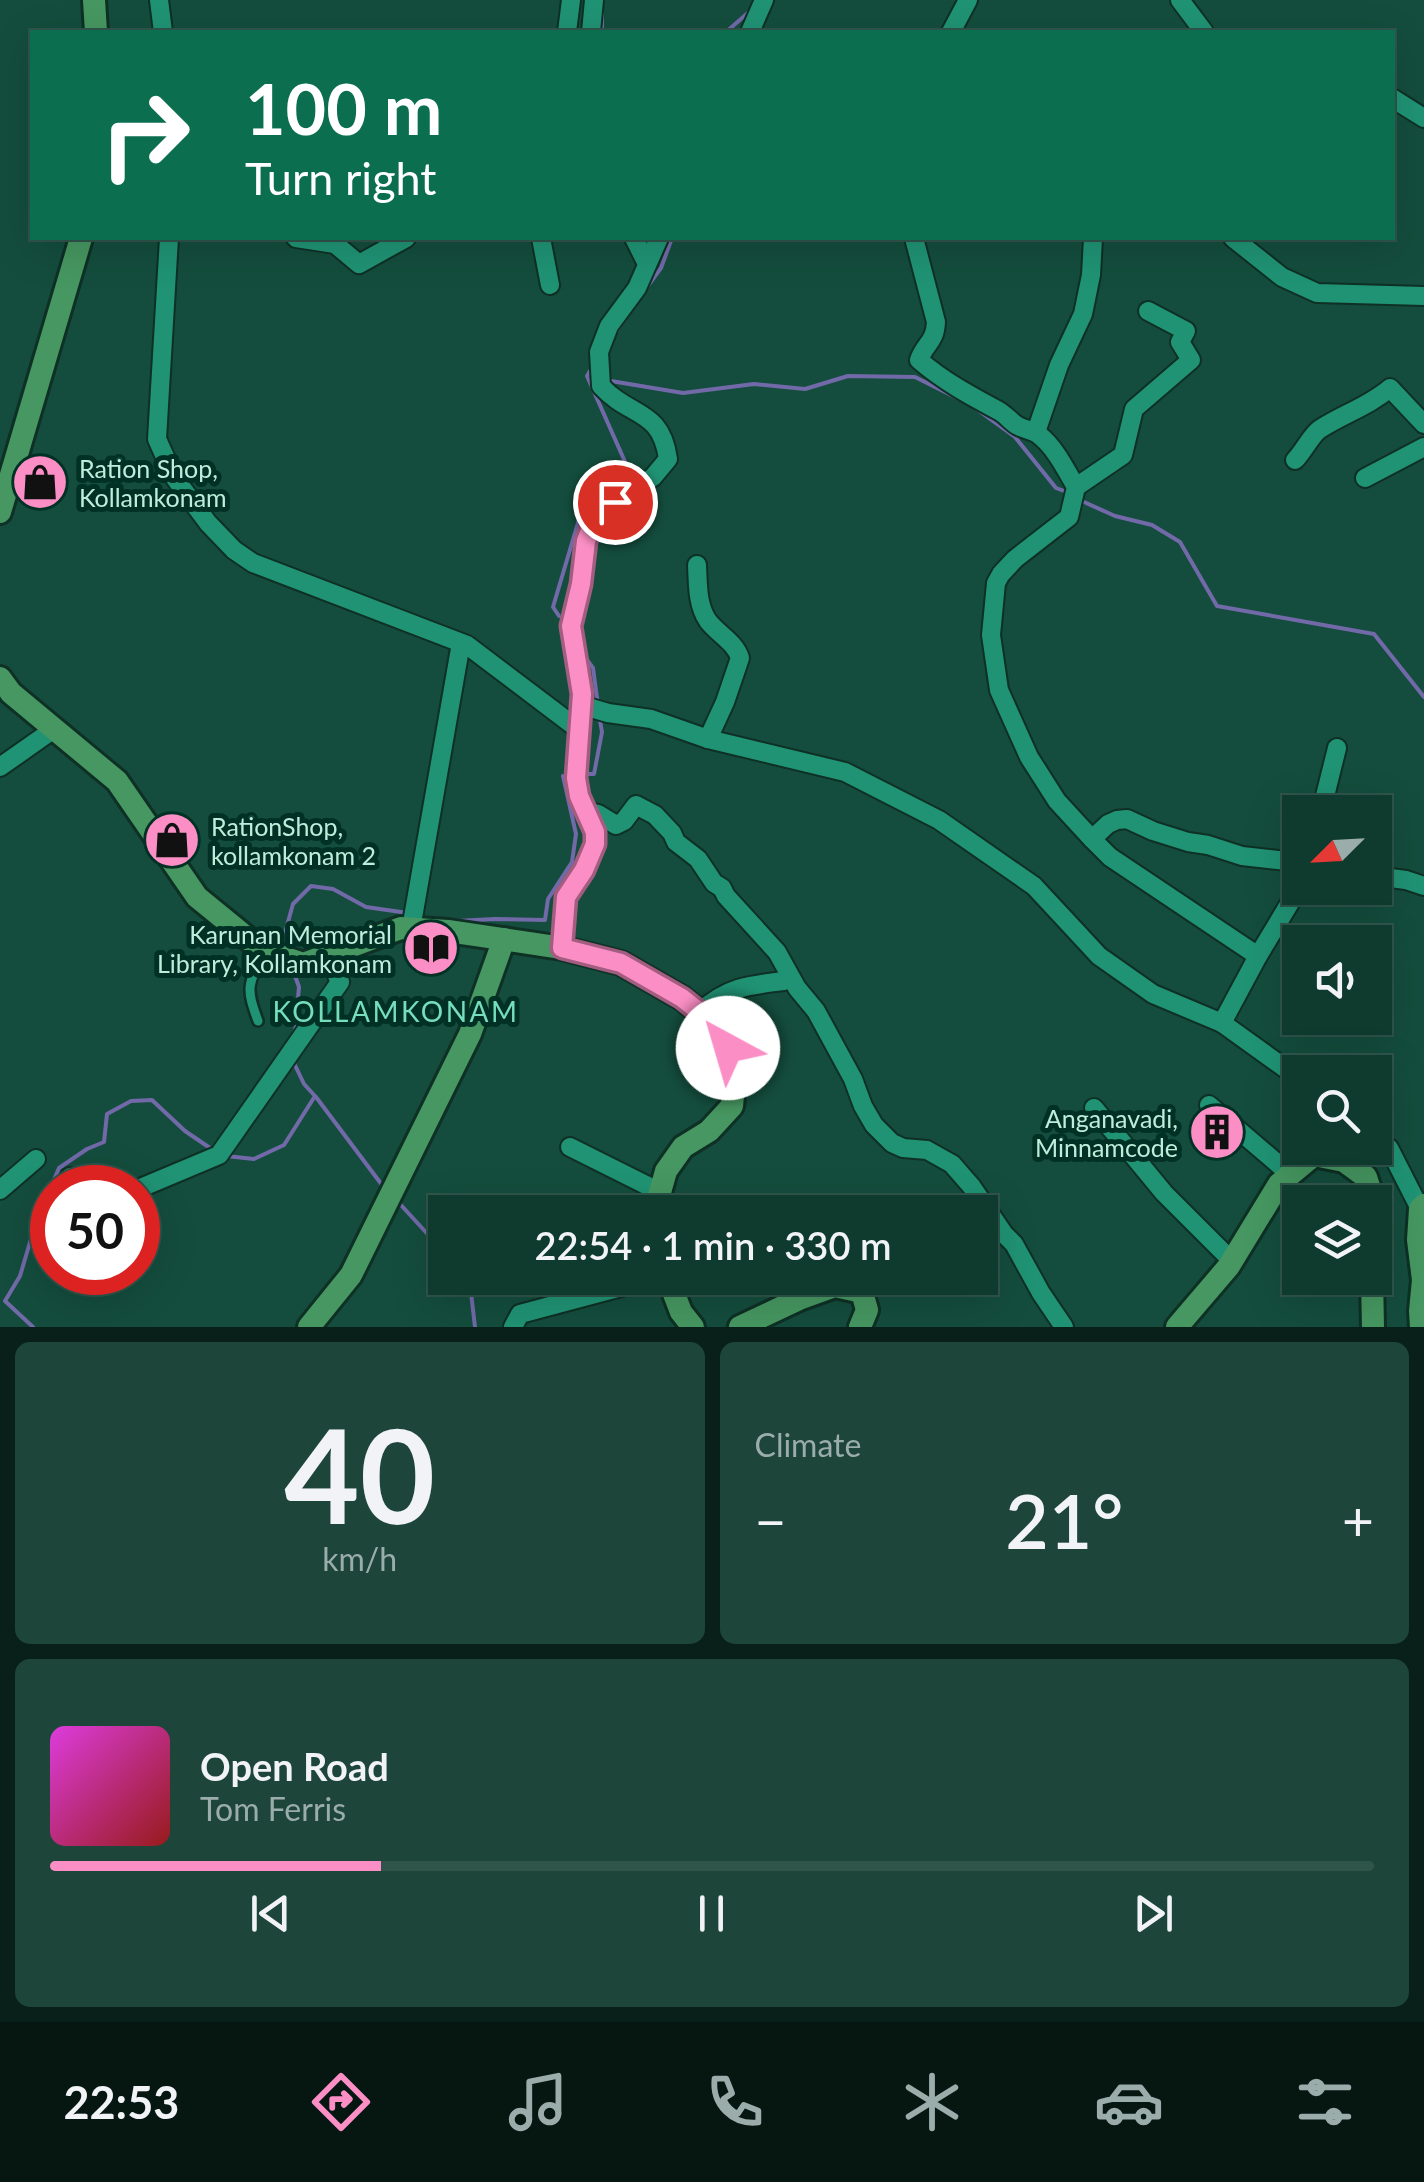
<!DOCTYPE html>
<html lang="en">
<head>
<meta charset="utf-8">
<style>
	body { margin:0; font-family:Lato,sans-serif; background:#1d453a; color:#f1f3f6; height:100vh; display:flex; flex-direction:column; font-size:38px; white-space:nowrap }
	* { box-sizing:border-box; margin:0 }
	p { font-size:32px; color:#9badaa }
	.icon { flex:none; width:55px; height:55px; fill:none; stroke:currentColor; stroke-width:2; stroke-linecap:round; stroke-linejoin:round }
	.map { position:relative; height:1327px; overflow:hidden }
	.details { display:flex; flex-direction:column; gap:15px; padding:15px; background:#082019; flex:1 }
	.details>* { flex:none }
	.top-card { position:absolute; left:30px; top:30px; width:1365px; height:210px; border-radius:0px; box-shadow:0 10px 40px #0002,0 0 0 2px #2f544a; background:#0b6e4f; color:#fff; overflow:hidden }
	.needle { width:65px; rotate:246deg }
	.fabs { position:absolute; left:1282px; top:795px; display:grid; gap:20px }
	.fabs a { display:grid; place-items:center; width:110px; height:110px; border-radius:0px; background:#0f3a2e; box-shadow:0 10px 40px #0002,0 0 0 2px #2f544a; font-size:50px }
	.speed { position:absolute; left:30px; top:1165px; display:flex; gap:20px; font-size:50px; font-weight:700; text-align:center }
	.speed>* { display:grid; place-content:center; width:130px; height:130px; border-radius:50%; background:#0f3a2e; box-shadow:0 10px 40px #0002,0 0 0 2px #2f544a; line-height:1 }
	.speed .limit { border:15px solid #d22; background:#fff; color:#111 }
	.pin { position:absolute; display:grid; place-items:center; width:85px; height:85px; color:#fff; margin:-42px; border:5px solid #fff; border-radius:50%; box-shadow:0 2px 10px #0007 }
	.me { position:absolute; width:110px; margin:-55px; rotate:321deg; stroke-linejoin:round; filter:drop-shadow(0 0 8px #0008) }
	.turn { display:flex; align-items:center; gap:35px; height:210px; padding:0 50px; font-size:45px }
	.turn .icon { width:130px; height:130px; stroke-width:2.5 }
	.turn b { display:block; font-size:70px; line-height:85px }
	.big { font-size:75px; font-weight:600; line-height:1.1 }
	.details .card { flex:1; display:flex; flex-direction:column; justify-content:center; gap:15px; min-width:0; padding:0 35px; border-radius:15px; background:#1d453a }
	.details .dial { align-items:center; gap:0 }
	.dial b { font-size:130px; line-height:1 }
	.song { display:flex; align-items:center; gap:30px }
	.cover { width:120px; height:120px; border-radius:15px; background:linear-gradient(135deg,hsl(300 70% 55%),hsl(0 70% 35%)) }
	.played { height:10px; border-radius:5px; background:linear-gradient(90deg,#fb8fc5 25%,#2f544a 25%) }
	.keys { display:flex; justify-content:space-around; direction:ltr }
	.heat { display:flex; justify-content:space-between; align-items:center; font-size:55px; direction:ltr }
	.details .tiles { flex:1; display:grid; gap:15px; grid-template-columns:1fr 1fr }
	.card:last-child { grid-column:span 2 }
	.trip { position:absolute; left:428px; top:1195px; width:570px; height:100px; border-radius:0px; background:#0f3a2e; box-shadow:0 10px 40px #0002,0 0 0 2px #2f544a; font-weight:600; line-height:100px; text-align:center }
	.tabs { display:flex; height:160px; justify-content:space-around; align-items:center; background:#061712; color:#9badaa }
	.tabs .icon { width:70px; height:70px }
	.tabs .selected { color:#fb8fc5 }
	.tabs b { font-size:45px; color:#f1f3f6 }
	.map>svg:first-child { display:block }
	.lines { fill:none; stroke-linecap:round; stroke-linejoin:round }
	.stream { stroke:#7269a9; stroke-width:4 }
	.lane-casing { stroke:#0e3025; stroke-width:14 }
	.street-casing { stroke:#0e3025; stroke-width:22 }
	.secondary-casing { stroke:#0e3025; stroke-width:28 }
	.lane { stroke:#209374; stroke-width:9 }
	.street { stroke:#209374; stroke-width:18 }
	.secondary { stroke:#469761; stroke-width:22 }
	.route-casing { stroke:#a35d80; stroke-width:25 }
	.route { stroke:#fb8fc5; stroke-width:18 }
	.labels { text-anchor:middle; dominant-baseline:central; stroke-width:10; stroke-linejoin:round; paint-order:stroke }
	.poi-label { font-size:25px; fill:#beeddb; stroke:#013124; text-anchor:start }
	.neighbourhood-label { font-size:28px; letter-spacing:2.5px; fill:#76debb; stroke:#013124 }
</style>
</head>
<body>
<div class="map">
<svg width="1424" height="1327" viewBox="0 0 1424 1327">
	<rect width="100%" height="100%" fill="#144d3d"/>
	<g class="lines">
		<g class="stream">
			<path d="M602,7V32"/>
			<path d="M726,32L749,12"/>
			<path d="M644,291L661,268L672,238"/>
			<path d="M613,336L625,319"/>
			<path d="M611,381L683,393L754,384L805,389L848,376L915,377L967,403"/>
			<path d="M975,408L1015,437L1056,488L1064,491"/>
			<path d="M1084,502L1115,516L1152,525L1180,542L1217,606L1374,634L1424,697"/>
			<path d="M559,616L553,607L580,516L630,473L587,376L590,371"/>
			<path d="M585,657L593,668L598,705"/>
			<path d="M588,774H594L602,732L599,715"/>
			<path d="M456,921L495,919L545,920L548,899L572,862L576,834L563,776"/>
			<path d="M284,945L283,940L293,904L311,886L333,889L366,907L408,913"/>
			<path d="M294,973L299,987L295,1033"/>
			<path d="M316,1097L382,1185"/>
			<path d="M226,1156L254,1159L284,1145L315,1096L304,1084L293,1061"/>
			<path d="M400,1204L445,1253"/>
			<path d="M465,1278L470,1284L475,1327"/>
			<path d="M33,1327L5,1301L20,1276L36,1222L59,1168L87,1149L104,1142L107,1114L131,1101L152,1100L185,1131L213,1150"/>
		</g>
		<g class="lane-casing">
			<path id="lane" d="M258,1021C246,988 247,985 264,954"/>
		</g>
		<g class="street-casing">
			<g id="street">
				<path d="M159,0L163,32"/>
				<path d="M1180,0L1204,32"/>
				<path d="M567,32L571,0"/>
				<path d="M591,32L594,0"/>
				<path d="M750,32L764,0"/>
				<path d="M951,32L968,0"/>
				<path d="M1392,98L1424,118"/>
				<path d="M169,238L157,439L174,477L208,523L234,550L253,563L467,645L578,729"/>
				<path d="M296,238L335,244L359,264L406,238"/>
				<path d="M541,238L550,285"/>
				<path d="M634,238L647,264"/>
				<path d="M914,238L936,322C935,343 925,343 919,360C943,381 971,396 999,411C1006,415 1011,422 1018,426C1025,430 1033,430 1039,435C1055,447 1066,470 1076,487L1069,517L1015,559L1001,574L996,583L991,635L999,690L1029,757L1057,801L1092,839L1108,824L1117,820L1127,819L1153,831L1188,842L1208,845L1242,856L1287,861L1300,865"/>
				<path d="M1233,238L1282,277L1317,293L1424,296"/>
				<path d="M1036,432L1059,365L1083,314L1091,275L1093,238"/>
				<path d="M1295,460C1304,451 1311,435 1320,429C1343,414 1369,406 1390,388L1424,424"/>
				<path d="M1365,478L1424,447"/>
				<path d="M1076,487L1123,455L1134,409L1191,360L1180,342L1186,331L1148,311"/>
				<path d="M697,565C698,584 697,605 708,621C718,634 735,642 740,658L725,702L708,739"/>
				<path d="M581,705L608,713L651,719L708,739L845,772L939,820L1034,886L1099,956L1153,994L1222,1023L1300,1079"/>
				<path d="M0,767L54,729"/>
				<path d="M585,811L598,814L616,825L624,821L636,805L655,815L672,833L676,842L698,859L714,883L722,888L726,896L777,952L797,988L816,1011L853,1079L863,1106L874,1125L892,1143L903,1148L927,1150L952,1164L972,1187L1004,1234L1014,1244L1041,1293L1064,1327"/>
				<path d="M1321,812L1337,748"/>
				<path d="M1092,839L1110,857L1258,956"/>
				<path d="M1375,876L1406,880L1424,886"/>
				<path d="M411,929L461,643"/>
				<path d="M562,948L566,897L584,870L595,844V832L579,797L576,778L582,693L571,626L581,584L586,541L594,520L615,502L653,477L668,459C661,408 630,418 601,386L599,352L609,326L637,288L659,238"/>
				<path d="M700,1012C727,987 749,985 784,981"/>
				<path d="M1222,1023L1258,956L1300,886"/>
				<path d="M1209,1105L1291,1175"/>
				<path d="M1094,1108L1164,1193L1232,1261"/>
				<path d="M570,1147L660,1192"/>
				<path d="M1389,1148L1420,1209"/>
				<path d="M70,1177L77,1188"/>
				<path d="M138,1189L219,1155L340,982L328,955"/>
				<path d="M0,1190L36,1159"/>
				<path d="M513,1327L520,1314L655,1278"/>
			</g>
		</g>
		<g class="secondary-casing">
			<g id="secondary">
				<path d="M94,0L96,32"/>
				<path d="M0,512L81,238"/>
				<path d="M0,678L11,693L117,781L197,897L262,950L303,964L401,928L448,931L562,948L621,963L682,998L721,1029L736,1067L732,1106L709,1131L683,1147L666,1171L657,1203V1212"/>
				<path d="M668,1278L681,1312L693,1327"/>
				<path d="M1372,1278L1373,1327"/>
				<path d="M309,1327L351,1275L470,1034L504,939"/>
				<path d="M740,1327L799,1299L835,1286L862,1292L867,1310L860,1327"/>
				<path d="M1177,1327L1229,1266L1279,1184L1314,1155L1344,1161L1366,1177L1374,1202"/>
				<path d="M1421,1327L1420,1311L1423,1280L1418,1240L1420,1209L1424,1205"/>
			</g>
		</g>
		<use href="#lane" class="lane"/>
		<use href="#street" class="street"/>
		<use href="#secondary" class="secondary"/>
	</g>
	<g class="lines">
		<g class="route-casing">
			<path id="route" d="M615,502L594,520L586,541L581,584L571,626L582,694L576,778L579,796L595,832V844L584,870L566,897L562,948L621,963L682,998L721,1029L728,1048"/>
		</g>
		<use href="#route" class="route"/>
	</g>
	<defs>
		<g id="shop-disc" transform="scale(2.875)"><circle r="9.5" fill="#fb8fc5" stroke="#013124"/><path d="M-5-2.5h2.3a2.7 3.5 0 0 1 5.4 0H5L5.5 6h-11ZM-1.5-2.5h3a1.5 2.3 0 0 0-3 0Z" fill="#111"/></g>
		<g id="library-disc" transform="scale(2.875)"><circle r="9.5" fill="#fb8fc5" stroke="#013124"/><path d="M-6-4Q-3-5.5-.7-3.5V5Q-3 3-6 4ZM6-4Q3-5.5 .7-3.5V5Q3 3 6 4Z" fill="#111"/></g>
		<g id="building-disc" transform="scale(2.875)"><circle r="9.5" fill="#fb8fc5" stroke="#013124"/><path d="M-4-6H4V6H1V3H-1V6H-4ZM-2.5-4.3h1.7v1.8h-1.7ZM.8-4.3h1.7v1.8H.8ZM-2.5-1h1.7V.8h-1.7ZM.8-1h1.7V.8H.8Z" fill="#111"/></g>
	</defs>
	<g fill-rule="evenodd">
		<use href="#shop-disc" x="40" y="482"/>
		<use href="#shop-disc" x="172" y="840"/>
		<use href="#library-disc" x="431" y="948"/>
		<use href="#building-disc" x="1217" y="1132"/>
	</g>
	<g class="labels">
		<g class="poi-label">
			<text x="79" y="468">Ration Shop,<tspan x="79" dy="29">Kollamkonam</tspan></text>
			<text x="211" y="826">RationShop,<tspan x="211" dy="29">kollamkonam 2</tspan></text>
			<text x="392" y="934" text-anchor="end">Karunan Memorial<tspan x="392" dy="29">Library, Kollamkonam</tspan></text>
			<text x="1178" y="1118" text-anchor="end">Anganavadi,<tspan x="1178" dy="29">Minnamcode</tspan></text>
		</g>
		<g class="neighbourhood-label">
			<text x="396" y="1011">KOLLAMKONAM</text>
		</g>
	</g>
</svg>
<div class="fabs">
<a><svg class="needle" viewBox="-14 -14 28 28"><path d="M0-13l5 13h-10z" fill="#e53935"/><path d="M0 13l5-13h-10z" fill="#9badaa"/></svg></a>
<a><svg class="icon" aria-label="sound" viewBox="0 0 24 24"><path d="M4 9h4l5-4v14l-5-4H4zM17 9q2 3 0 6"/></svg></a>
<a><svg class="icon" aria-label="search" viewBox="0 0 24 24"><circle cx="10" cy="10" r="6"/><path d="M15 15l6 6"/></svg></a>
<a><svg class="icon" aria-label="layers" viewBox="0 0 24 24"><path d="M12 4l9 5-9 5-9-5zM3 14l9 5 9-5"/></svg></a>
</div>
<div class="speed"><div class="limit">50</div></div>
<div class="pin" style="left:615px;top:502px;background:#d93025"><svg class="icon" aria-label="arrive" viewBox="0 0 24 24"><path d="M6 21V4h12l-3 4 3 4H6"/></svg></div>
<svg class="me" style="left:728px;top:1048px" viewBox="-20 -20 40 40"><circle r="19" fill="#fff"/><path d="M0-13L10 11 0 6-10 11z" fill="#fb8fc5"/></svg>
<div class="trip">22:54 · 1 min · 330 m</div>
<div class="top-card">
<div class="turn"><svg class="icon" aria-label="right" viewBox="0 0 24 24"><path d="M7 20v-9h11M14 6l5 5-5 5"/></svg><div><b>100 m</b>Turn right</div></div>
</div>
</div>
<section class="details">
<div class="tiles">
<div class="card dial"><b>40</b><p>km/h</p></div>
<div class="card"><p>Climate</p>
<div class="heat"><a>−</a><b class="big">21°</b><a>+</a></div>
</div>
<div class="card">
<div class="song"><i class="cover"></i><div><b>Open Road</b><p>Tom Ferris</p></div></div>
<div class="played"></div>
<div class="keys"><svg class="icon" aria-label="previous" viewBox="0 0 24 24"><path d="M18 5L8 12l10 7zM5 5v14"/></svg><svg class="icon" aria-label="pause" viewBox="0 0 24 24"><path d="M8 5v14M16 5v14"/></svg><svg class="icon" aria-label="next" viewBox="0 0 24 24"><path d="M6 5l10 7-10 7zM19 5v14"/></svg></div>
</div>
</div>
</section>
<nav class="tabs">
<b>22:53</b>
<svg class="icon selected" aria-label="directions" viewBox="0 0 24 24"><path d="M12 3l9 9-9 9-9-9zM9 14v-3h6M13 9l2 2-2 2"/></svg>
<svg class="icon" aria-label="music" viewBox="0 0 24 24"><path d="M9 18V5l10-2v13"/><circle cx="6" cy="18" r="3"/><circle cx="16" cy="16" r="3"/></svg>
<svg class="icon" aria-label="phone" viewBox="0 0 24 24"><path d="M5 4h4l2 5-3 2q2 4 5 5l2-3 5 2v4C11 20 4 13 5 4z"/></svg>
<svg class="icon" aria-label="climate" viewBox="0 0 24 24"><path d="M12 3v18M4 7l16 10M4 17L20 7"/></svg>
<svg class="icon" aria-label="car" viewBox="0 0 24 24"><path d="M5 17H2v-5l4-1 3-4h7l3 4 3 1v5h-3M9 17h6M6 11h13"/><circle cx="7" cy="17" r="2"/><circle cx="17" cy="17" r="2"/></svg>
<svg class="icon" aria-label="filters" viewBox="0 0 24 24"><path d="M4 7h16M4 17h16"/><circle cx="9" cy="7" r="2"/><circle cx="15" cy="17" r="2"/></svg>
</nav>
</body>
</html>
